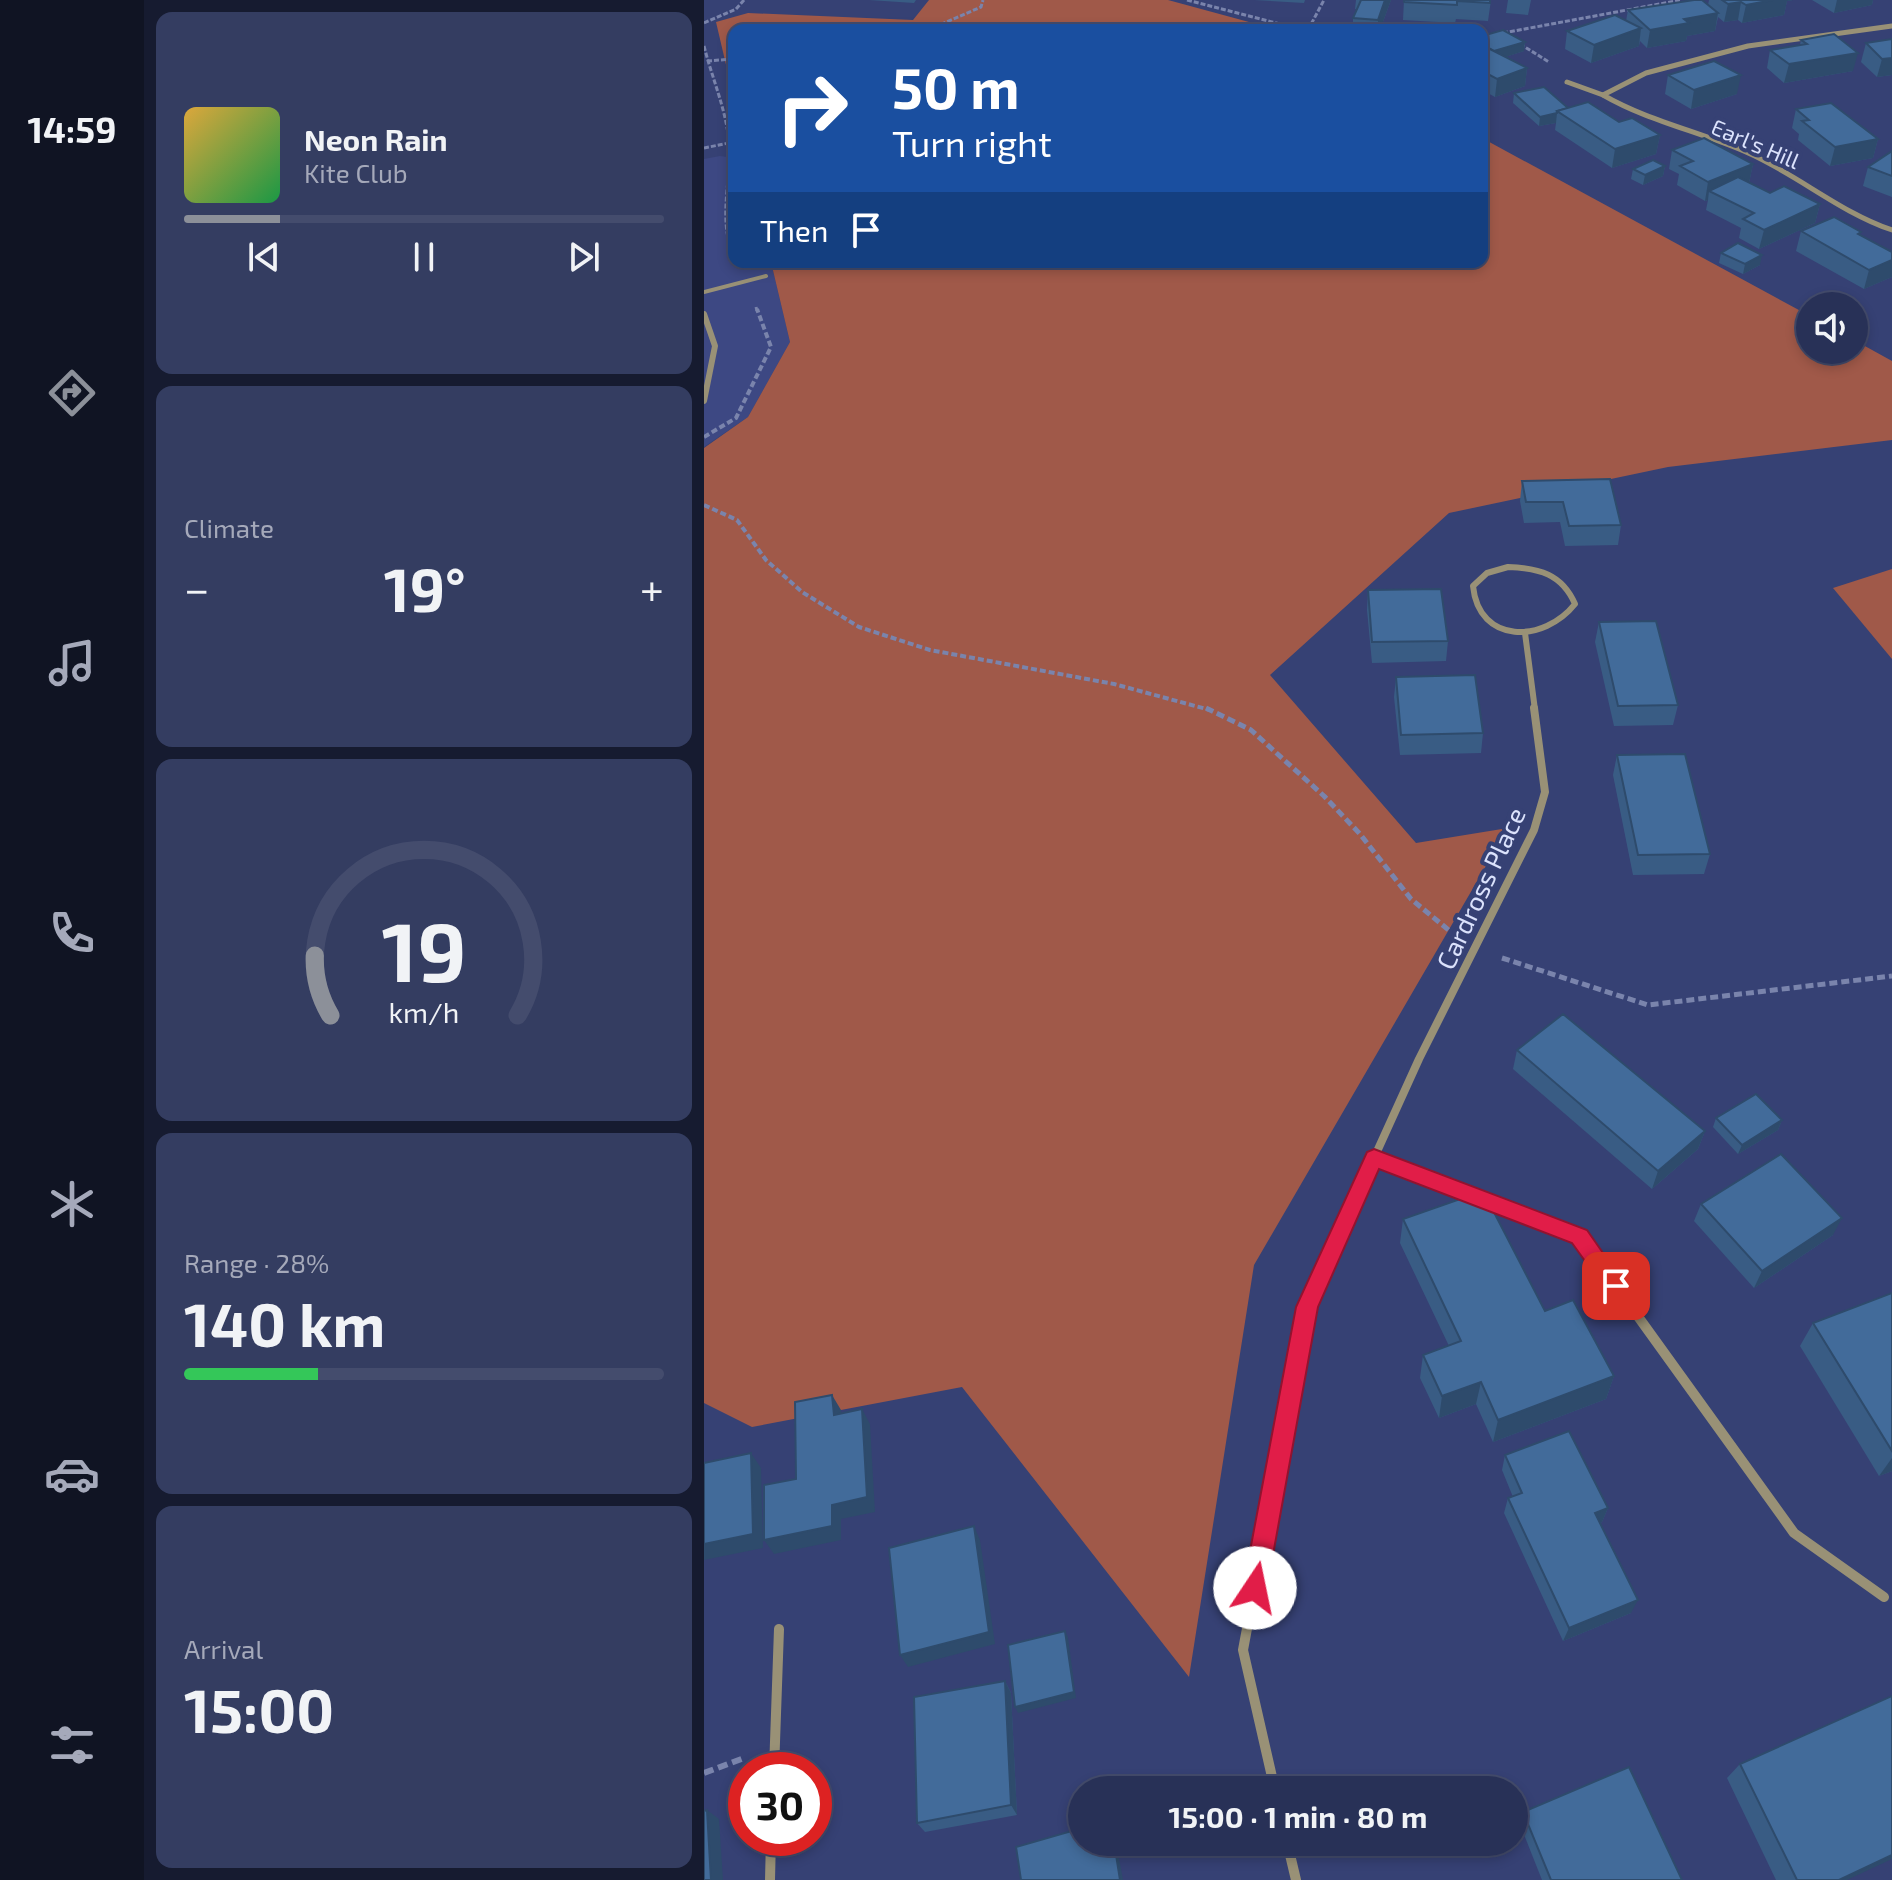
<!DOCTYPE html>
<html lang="en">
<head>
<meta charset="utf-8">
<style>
	body { margin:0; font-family:"Exo 2",sans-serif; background:#343d61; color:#f1f3f6; height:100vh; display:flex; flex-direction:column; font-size:30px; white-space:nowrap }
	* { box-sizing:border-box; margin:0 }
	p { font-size:26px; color:#a5a9ba }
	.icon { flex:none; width:44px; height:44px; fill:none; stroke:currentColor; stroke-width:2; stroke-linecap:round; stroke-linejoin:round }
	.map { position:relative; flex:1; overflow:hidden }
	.drawer { display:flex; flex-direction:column; gap:12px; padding:12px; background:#161b30; width:560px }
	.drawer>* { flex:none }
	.top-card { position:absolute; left:24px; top:24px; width:760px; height:244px; border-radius:16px; box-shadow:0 4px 12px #0003,0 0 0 2px #444c6d; background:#1a4fa0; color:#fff; overflow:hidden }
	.buttons { position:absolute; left:1092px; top:292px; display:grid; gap:16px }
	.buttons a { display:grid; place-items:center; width:72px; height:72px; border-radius:50%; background:#283157; box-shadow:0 4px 12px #0003,0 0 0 2px #444c6d; font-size:40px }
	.speed { position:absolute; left:24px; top:1752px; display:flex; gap:16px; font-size:40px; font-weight:700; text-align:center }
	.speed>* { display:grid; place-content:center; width:104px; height:104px; border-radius:50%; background:#283157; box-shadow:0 4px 12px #0003,0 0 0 2px #444c6d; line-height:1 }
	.speed .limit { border:12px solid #d22; background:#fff; color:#111 }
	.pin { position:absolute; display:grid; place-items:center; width:68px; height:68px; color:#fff; margin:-34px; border-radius:16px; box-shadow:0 4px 12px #0006 }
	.me { position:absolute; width:88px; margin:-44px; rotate:11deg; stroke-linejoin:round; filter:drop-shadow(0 0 6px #0008) }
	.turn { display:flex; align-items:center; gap:28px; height:168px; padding:0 32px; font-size:36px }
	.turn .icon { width:104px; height:104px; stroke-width:2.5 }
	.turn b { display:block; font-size:56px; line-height:68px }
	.then { display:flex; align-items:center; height:76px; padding:0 32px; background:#0003; gap:16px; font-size:30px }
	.big { font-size:60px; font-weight:700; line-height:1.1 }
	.drawer .tile { flex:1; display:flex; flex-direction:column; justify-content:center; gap:12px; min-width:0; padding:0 28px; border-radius:16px; background:#343d61 }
	.drawer .dial { align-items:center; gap:0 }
	.dial svg { height:208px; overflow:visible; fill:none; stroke:#444c6d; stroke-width:7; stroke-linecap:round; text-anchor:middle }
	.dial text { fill:#f1f3f6; stroke:none }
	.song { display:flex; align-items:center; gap:24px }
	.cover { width:96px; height:96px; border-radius:12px; background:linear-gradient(135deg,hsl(40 70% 55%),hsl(140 70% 35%)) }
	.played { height:8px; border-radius:4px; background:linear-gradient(90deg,#8c9099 20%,#444c6d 20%) }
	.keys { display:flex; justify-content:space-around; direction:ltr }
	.heat { display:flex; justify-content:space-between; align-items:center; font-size:44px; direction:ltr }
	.charge { height:12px; border-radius:6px; background:linear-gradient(90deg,#34c759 28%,#444c6d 0) }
	.trip { position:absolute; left:364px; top:1776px; width:460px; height:80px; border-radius:40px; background:#283157; box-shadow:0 4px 12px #0003,0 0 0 2px #444c6d; font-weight:700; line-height:80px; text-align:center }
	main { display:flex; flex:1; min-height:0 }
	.tabs { display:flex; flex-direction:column; width:144px; justify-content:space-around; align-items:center; background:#101423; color:#a5a9ba }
	.tabs .icon { width:56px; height:56px }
	.tabs .current { color:#8c9099 }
	.tabs b { font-size:36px; color:#f1f3f6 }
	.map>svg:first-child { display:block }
	.built { fill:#3d4883 }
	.green { fill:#a05949 }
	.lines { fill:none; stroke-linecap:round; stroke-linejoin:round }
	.path-far3 { stroke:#7a84ac; stroke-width:3; stroke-dasharray:5 2; stroke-linecap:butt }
	.path-far2 { stroke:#7a84ac; stroke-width:4; stroke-dasharray:6 3; stroke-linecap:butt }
	.path-far1 { stroke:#7a84ac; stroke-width:5; stroke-dasharray:8 4; stroke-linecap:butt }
	.path { stroke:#7a84ac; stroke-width:6; stroke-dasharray:10 5; stroke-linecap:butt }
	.service { stroke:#999176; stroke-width:4 }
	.minor-far3 { stroke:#999176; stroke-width:5 }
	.minor-far2 { stroke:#999176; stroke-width:6 }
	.minor-far1 { stroke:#999176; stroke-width:8 }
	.minor { stroke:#999176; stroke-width:10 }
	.wall { fill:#395c84 }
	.shaded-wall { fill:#2e4b6c }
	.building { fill:#426b9a; stroke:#2e4b6c; stroke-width:2 }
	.route { fill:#e11d48; stroke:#92132f; stroke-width:2 }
	.labels { text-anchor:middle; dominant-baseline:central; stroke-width:8; stroke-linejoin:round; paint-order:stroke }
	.far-street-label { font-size:22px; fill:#dbe2fc; stroke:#364174 }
	.street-label { font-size:26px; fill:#dbe2fc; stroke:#364174 }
</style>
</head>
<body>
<main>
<nav class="tabs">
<b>14:59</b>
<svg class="icon current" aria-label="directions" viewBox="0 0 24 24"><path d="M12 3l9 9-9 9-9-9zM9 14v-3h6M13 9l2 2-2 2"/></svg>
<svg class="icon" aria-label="music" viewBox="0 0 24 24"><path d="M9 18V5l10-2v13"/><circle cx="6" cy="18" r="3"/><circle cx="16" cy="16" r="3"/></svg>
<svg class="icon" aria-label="phone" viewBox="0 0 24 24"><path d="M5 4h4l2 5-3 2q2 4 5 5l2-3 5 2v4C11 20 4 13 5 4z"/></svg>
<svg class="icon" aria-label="climate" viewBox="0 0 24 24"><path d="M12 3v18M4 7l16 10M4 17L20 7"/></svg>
<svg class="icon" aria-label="car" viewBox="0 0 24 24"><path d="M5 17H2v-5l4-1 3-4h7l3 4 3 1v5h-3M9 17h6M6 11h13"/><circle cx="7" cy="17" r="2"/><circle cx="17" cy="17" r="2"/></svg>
<svg class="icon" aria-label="filters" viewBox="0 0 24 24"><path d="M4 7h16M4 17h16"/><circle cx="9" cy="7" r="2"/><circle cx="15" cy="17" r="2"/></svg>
</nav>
<section class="drawer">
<div class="tile">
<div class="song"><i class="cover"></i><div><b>Neon Rain</b><p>Kite Club</p></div></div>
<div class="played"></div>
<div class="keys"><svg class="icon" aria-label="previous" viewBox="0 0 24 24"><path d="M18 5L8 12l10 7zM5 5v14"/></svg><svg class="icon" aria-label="pause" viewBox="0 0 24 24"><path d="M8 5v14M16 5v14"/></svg><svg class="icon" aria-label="next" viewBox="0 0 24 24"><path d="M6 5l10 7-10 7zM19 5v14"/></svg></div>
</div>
<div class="tile"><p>Climate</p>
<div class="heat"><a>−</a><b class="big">19°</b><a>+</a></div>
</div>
<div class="tile dial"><svg viewBox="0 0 100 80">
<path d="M14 69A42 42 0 1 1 86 69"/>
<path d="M14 69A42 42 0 0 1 8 46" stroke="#8c9099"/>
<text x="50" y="56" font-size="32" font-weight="700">19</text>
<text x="50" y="72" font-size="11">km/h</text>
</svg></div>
<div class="tile"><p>Range · 28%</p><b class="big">140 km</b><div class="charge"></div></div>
<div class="tile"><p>Arrival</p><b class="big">15:00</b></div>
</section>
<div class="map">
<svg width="1188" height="1880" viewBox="0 0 1188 1880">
	<rect width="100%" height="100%" fill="#364174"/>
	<path class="built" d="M16,156L30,158V262H67L86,342L44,417L0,447V159Z"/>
	<g class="green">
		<path d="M225,0H464L574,30H30V99L12,22L44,13L209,20Z"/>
		<path d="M778,138L1106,316V350H1150V340L1188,361V440L964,467L745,513L566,675L712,843L804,828L550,1265L485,1677L258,1387L48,1427L0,1403V448L44,417L86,342L67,262H778Z"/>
		<path d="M1188,569V659L1129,588Z"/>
	</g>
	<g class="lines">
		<g class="path-far3">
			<path d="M483,0L599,30"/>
			<path d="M0,23L32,9L40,0"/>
			<path d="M224,30L277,7L279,0"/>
			<path d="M604,30L620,0"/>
			<path d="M799,33L977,0"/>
			<path d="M816,44L845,62"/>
			<path d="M0,46C8,78 22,109 25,142C28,183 13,217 30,257"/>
			<path d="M3,61L30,59"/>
			<path d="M0,148L30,142"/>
			<path d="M52,307L53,311"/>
		</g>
		<g class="path-far2">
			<path d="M0,437L32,418L67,347L53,309"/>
			<path d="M0,505L33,520L62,560L98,592L155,627L226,650L410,684L506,710"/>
		</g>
		<g class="path-far1">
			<path d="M502,708L547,730L620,796L656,834L707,899L747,932"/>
			<path d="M798,958L944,1005L1188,976"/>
		</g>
		<path class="path" d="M0,1773L40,1758"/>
		<path class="service" d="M0,292L62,276"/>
		<g class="minor-far3">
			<path d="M1188,26L1044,46L942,73L899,95C944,121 994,131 1042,152C1093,174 1135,212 1188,230"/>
			<path d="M863,82L899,95"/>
		</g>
		<g class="minor-far2">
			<path d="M0,314L11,346L0,401"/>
			<path d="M804,567C835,568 858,574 871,604C840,643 775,645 769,586L783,573Z"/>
			<path d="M821,633L831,710"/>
		</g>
		<g class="minor-far1">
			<path d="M670,1158L839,1222"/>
			<path d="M641,1222L715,1059L830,830L841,792L830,708"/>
		</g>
		<g class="minor">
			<path d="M834,1220L876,1236L1090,1533L1180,1597"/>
			<path d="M70,1770L75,1629"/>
			<path d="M571,1790L539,1650L603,1307L642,1220"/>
			<path d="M583,1842L592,1880"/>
			<path d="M66,1880L67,1838"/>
		</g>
	</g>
	<g class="wall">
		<path d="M165,0H212L210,3Z"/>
		<path d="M550,0H601L600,3Z"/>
		<path d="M652,0H687L676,30H649V18L653,9H651Z"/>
		<path d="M700,0H787L784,21L752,19L751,23L699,20Z"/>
		<path d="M804,0H827L824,15L802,13Z"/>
		<path d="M1005,0H1089L1083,1L1080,15L1038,23L1034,20L1020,22L1014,17L1011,31L983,36L982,41L943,48L936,41L935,46L887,63L861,49L863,31L922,21L924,10L1004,5Z"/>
		<path d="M1108,0H1169L1168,5L1130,13Z"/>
		<path d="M778,36L821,42L820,51L801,57L823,68L821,86L791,97L778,90Z"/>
		<path d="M1188,39V75L1173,77L1157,62L1162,43Z"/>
		<path d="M1097,40L1149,71L1080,83L1063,68L1066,50L1096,45Z"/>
		<path d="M964,75L1033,94L987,109L961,94Z"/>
		<path d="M810,93L915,122L956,135L952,154L908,168L851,130L852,123L835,126L809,103Z"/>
		<path d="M1092,109L1174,139L1169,158L1126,166L1094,140L1095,134L1088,128Z"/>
		<path d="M968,150L1049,164L1045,183L1066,193L1116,204L1111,223L1055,249L1035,238L1037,228L1002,210L1004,200L1001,201L973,185L975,174L965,169Z"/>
		<path d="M1188,151V197L1159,186L1164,167Z"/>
		<path d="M961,166L959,176L939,185L927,179L929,169Z"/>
		<path d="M1097,231L1188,252V277L1160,289L1092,251Z"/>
		<path d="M1017,253L1056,265L1039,274L1015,263Z"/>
		<path d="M818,481L917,525L914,545L861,546L856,522L820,523L816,501Z"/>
		<path d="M664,590L744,641L742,661L668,663L663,610Z"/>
		<path d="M895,622L974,705L969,725L910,726L891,642Z"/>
		<path d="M692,677L779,733L777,753L696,755L690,697Z"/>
		<path d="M913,755L1006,854L1000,874L929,875L909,775Z"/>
		<path d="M813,1050L1001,1131L994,1149L948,1189L809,1069Z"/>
		<path d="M1012,1118L1078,1120L1074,1130L1034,1154L1009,1127Z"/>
		<path d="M997,1204L1129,1235L1050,1288L990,1221Z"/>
		<path d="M699,1219L841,1311L910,1376L902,1399L789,1442L772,1404L735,1418L716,1378L719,1355L745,1346L696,1243Z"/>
		<path d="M1188,1293V1471L1175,1476L1096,1346L1109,1323Z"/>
		<path d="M801,1455L904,1508L898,1522L896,1523L927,1613L859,1641L800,1513L804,1498L809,1497L798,1470Z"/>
		<path d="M301,1681L307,1693L313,1815L221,1832L213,1823Z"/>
		<path d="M1036,1764L1143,1880H1072L1023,1778Z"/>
		<path d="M819,1812L978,1880H838L815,1822Z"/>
	</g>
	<g class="shaded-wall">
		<path d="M681,0H687L676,30H674V20Z"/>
		<path d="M1069,0H1089L1083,1L1080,15L1038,23L1042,5Z"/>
		<path d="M1133,0H1169L1168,5L1130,13Z"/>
		<path d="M1037,2L1034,20L1020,22L1024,4Z"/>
		<path d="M1014,13L1011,31L983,36L982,41L943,48L946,30L980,19Z"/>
		<path d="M937,28L935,46L887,63L890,45Z"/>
		<path d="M821,42L820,51L789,61L790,51Z"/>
		<path d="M1154,53L1149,71L1080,83L1085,64Z"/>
		<path d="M1188,58V75L1173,77L1178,59Z"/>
		<path d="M823,68L821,86L791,97L793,79Z"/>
		<path d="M1037,75L1033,94L987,109L990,90Z"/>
		<path d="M853,113L852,123L835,126L836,117Z"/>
		<path d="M956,135L952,154L908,168L911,149Z"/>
		<path d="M1174,139L1169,158L1126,166L1131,147Z"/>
		<path d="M1049,164L1045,183L1005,191L1004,200L1001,201L1004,182Z"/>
		<path d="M961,166L959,176L939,185L941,175Z"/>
		<path d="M1116,204L1111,223L1055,249L1060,230Z"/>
		<path d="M1058,255L1056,265L1039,274L1041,264Z"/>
		<path d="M1188,260V277L1160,289L1165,270Z"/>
		<path d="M1078,1120L1074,1130L1034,1154L1038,1145Z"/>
		<path d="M1001,1131L994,1149L948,1189L954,1171Z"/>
		<path d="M1138,1218L1129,1235L1050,1288L1058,1271Z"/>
		<path d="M910,1376L902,1399L789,1442L794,1420Z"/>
		<path d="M777,1382L772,1404L735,1418L738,1396Z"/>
		<path d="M128,1395L137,1410L138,1430L130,1415Z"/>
		<path d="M158,1409L166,1424L171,1512L137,1519V1540L70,1554L60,1540L128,1505Z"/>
		<path d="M47,1453L57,1468L59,1548L0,1560V1544Z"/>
		<path d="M1188,1458V1471L1175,1476Z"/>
		<path d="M904,1508L898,1522L886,1527L891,1513Z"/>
		<path d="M270,1526L276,1540L291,1644L204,1667L196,1655Z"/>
		<path d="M934,1600L927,1613L859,1641L865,1628Z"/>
		<path d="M361,1631L364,1637L372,1698L314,1713L311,1707Z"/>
		<path d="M301,1681L307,1693L313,1815L307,1805Z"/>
		<path d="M3,1810L15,1819L19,1880H7Z"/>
		<path d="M410,1842H412L419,1880H416Z"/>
		<path d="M1188,1855V1859L1143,1880H1135Z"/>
	</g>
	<g class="building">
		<path d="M657,0H681L674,20L649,18Z"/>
		<path d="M700,0H786V3L753,1V5L700,2Z"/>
		<path d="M990,0H998L1014,13L980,19L985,23L946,30L924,10Z"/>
		<path d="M1018,0H1069L1042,5L1037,2L1024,4Z"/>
		<path d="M911,15L937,28L890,45L863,31Z"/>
		<path d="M799,30L821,42L790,51L778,44V36Z"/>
		<path d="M1130,34L1154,53L1085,64L1066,50L1103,44L1097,40Z"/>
		<path d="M1188,39V58L1178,59L1162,43Z"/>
		<path d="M778,45L823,68L793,79L778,71Z"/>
		<path d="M1010,61L1037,75L990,90L964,75Z"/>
		<path d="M840,87L864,108L853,111V113L836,117L810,93Z"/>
		<path d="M884,102L915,122L928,118L956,135L911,149L853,111Z"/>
		<path d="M1127,103L1174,139L1131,147L1098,121L1105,120L1092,109Z"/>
		<path d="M1000,138L1049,164L1004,182L976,166L989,161L968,150Z"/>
		<path d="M1188,151V176L1164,167Z"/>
		<path d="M949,160L961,166L941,175L929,169Z"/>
		<path d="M1034,177L1066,193L1080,186L1116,204L1060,230L1039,219L1050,213L1005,191Z"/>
		<path d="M1130,217L1157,232L1154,234L1188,252V260L1165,270L1097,231Z"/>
		<path d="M1034,243L1058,255L1041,264L1017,253Z"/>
		<path d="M906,479L917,525L865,526L859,502H822L818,481Z"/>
		<path d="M737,589L744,641L668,642L664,590Z"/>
		<path d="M952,621L974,705L914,706L895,622Z"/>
		<path d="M771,675L779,733L697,735L692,677Z"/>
		<path d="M981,754L1006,854L934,855L913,755Z"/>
		<path d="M859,1014L1001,1131L954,1171L813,1050Z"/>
		<path d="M1052,1094L1078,1120L1038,1145L1012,1118Z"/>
		<path d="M1077,1154L1138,1218L1058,1271L997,1204Z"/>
		<path d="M779,1191L841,1311L869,1300L910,1376L794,1420L777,1382L738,1396L719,1355L757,1341L699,1219Z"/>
		<path d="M1188,1293V1451L1109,1323Z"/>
		<path d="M128,1395L130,1415L158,1409L163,1497L128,1505V1526L60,1540V1485L92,1479L91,1402Z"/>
		<path d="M865,1431L904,1508L891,1513L934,1600L865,1628L804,1498L818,1493L801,1455Z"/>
		<path d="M47,1453L49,1534L0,1544V1463Z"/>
		<path d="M270,1526L285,1632L196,1655L185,1548Z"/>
		<path d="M361,1631L370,1692L311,1707L304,1645Z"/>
		<path d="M301,1681L307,1805L213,1823L210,1697Z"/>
		<path d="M1188,1696V1855L1135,1880H1093L1036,1764Z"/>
		<path d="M925,1767L978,1880H847L819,1812Z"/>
		<path d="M3,1810L7,1880H0V1811Z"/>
		<path d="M378,1828V1842H410L416,1880H317L312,1847Z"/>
	</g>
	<path class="route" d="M670,1149L883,1230L922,1286L919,1293L912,1296L904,1293L868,1243L675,1169L614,1307L563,1588L559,1596L551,1600L542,1596L539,1588L592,1307L663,1152Z"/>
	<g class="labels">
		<g class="far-street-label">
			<text transform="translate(1052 143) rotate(23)">Earl's Hill</text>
		</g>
		<g class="street-label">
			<text transform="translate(776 888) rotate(-65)">Cardross Place</text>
		</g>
	</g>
</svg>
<div class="buttons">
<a><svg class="icon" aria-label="sound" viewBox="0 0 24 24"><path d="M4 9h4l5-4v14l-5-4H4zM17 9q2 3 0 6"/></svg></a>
</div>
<div class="speed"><div class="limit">30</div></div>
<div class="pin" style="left:912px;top:1286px;background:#d93025"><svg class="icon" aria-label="arrive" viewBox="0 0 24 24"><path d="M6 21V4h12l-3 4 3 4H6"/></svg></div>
<svg class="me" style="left:551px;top:1588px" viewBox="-20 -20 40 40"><circle r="19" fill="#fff"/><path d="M0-13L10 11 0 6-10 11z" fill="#e11d48"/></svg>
<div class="trip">15:00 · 1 min · 80 m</div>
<div class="top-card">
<div class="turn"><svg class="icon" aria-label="right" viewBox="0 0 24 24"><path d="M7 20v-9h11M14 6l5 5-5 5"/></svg><div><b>50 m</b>Turn right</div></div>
<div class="then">Then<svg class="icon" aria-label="arrive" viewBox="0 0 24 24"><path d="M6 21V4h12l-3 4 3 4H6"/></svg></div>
</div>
</div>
</main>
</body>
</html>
